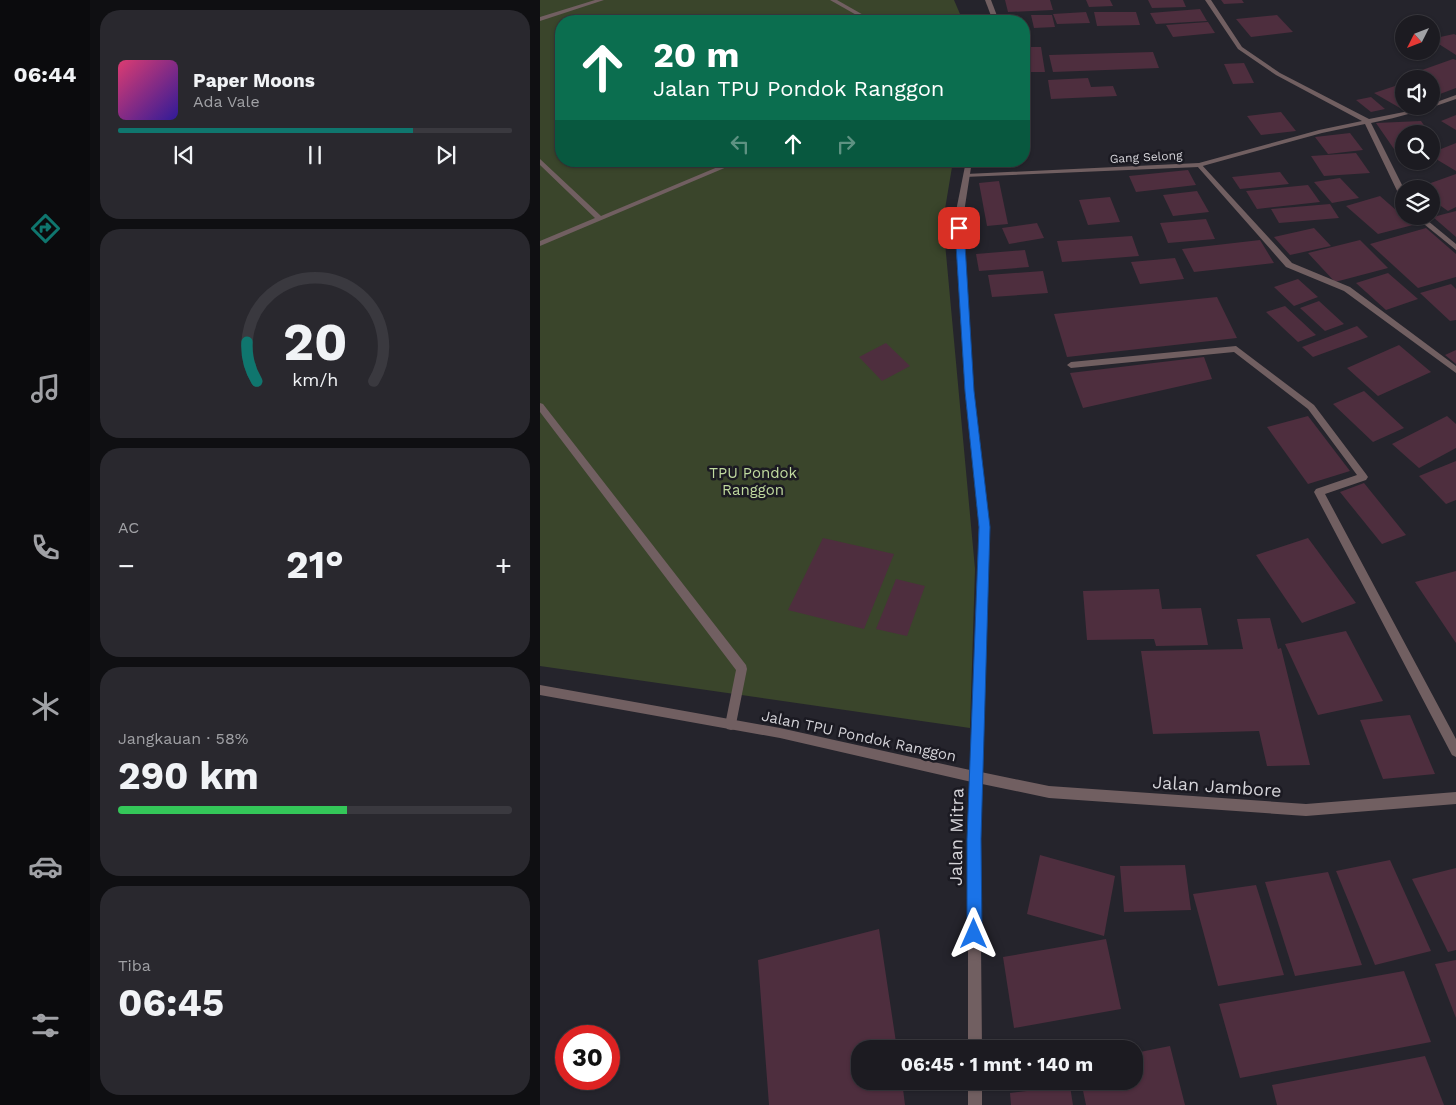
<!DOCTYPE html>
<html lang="id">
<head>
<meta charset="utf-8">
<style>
	body { margin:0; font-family:"Work Sans",sans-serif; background:#29282e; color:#f1f3f6; height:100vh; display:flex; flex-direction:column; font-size:19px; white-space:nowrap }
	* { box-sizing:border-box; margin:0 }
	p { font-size:16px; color:#a0a1a5 }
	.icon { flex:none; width:28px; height:28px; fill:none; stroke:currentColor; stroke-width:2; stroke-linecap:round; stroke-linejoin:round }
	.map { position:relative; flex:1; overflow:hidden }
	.side { display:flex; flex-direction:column; gap:10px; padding:10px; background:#0f0f12; width:450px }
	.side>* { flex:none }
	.guide { position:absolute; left:15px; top:15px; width:475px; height:152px; border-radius:20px; box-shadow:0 1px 4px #0004,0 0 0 1px #3a393f; background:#0b6e4f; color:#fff; overflow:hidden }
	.needle { width:32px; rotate:228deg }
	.buttons { position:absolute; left:855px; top:15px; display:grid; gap:10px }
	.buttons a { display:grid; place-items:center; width:45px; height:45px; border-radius:50%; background:#1c1b21; box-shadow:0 1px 4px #0004,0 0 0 1px #3a393f; font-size:25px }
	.speed { position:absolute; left:15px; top:1025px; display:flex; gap:10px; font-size:25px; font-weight:700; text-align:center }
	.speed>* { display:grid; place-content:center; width:65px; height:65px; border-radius:50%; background:#1c1b21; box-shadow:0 1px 4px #0004,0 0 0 1px #3a393f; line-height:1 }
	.speed .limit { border:8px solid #d22; background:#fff; color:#111 }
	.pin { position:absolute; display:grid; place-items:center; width:42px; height:42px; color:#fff; margin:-21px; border-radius:10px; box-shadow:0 2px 8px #0006 }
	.me { position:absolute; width:55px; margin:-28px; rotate:0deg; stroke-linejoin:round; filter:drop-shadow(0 0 4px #0008) }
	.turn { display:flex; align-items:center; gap:18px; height:105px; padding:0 15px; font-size:22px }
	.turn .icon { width:65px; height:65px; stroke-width:2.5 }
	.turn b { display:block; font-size:35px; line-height:42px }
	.lanes { display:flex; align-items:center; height:48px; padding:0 15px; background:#0003; justify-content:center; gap:25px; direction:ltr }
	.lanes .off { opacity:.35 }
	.big { font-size:38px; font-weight:700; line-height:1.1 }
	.side .widget { flex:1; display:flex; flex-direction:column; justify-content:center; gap:8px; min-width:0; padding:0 18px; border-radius:20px; background:#29282e }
	.side .dial { align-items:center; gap:0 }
	.dial svg { height:130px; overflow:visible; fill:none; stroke:#3a393f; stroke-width:7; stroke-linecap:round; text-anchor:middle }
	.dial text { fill:#f1f3f6; stroke:none }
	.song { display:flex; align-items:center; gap:15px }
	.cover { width:60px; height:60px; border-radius:8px; background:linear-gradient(135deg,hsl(340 70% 55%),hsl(250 70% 35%)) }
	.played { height:5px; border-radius:2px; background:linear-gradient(90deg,#0f766e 75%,#3a393f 75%) }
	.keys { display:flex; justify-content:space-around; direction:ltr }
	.heat { display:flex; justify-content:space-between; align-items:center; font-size:28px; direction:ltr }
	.charge { height:8px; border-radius:4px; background:linear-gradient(90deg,#34c759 58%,#3a393f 0) }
	.trip { position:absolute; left:311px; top:1040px; width:292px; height:50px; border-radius:20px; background:#1c1b21; box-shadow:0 1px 4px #0004,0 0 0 1px #3a393f; font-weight:700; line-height:50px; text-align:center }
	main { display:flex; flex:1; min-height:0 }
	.tabs { display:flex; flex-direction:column; width:90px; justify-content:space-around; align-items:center; background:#0b0b0d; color:#a0a1a5 }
	.tabs .icon { width:35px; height:35px }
	.tabs .current { color:#0f766e }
	.tabs b { font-size:22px; color:#f1f3f6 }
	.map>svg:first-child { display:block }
	.green { fill:#3a452b }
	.building { fill:#4e2e3e }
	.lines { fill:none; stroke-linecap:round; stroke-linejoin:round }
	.service { fill:#715f61; fill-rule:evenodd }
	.minor { fill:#715f61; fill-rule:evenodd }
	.tertiary { fill:#715f61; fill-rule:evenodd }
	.route { fill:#1a73e8; stroke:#114b97 }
	.labels { text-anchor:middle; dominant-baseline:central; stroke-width:5; stroke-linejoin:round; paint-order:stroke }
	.far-street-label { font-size:12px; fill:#d4d3d8; stroke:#1b1a22 }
	.park-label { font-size:15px; fill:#c0da9f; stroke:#1b1a22 }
	.street-label { font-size:15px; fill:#d4d3d8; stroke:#1b1a22 }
	.near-street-label { font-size:18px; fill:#d4d3d8; stroke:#1b1a22 }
</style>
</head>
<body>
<main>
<nav class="tabs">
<b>06:44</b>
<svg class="icon current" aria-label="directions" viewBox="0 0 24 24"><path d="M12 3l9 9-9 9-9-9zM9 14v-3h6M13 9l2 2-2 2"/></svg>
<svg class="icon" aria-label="music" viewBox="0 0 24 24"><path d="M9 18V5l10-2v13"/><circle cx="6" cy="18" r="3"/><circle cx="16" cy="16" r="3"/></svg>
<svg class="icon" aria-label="phone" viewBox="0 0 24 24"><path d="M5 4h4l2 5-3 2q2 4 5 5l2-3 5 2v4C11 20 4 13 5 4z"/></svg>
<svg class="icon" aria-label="climate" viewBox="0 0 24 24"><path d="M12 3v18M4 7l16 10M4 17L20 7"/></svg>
<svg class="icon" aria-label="car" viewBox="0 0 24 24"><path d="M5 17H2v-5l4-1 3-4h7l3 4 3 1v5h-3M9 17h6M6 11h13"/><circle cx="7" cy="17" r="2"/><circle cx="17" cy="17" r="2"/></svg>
<svg class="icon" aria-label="filters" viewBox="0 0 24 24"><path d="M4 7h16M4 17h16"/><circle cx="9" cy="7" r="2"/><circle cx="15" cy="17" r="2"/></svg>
</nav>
<section class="side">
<div class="widget">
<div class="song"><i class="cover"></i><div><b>Paper Moons</b><p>Ada Vale</p></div></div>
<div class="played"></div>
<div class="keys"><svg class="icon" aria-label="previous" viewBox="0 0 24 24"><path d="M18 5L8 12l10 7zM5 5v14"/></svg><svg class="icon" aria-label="pause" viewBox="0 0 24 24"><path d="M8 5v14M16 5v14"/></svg><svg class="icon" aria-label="next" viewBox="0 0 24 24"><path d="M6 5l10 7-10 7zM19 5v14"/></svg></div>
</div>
<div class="widget dial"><svg viewBox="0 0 100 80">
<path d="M14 69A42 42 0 1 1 86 69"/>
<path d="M14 69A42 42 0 0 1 8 45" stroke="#0f766e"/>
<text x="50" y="56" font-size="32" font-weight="700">20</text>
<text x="50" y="72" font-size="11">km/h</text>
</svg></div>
<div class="widget"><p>AC</p>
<div class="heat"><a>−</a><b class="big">21°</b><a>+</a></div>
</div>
<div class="widget"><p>Jangkauan · 58%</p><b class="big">290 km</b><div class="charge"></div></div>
<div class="widget"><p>Tiba</p><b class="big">06:45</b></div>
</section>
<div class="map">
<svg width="916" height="1105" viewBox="0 0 916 1105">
	<rect width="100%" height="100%" fill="#25242c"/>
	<path class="green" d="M0,0H414L423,21H21V161H413L403,221L435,569L430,728L0,666Z"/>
	<g class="building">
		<path d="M465,0H510L513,10L468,12Z"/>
		<path d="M546,0H570L573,6L549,7Z"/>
		<path d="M608,0H643L646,7L612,8Z"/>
		<path d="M681,0H702L704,3L684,4Z"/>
		<path d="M660,9L667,21L616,24L610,13Z"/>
		<path d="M546,12L550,23L517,24L513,14Z"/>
		<path d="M554,12H596L600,25L557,26Z"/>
		<path d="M491,15H512L515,27L494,28Z"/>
		<path d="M737,15L753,32L711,37L696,19Z"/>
		<path d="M668,22L675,33L633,37L626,25Z"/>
		<path d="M914,34L916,35V55L891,39Z"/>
		<path d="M484,47H501L505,72H488Z"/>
		<path d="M613,52L619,68L513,72L509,55Z"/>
		<path d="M913,59L916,60V88L900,94L891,89V79H874L868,75Z"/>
		<path d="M704,63L714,83L693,84L684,64Z"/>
		<path d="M548,78L551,87L573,86L577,96L511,99L508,80Z"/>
		<path d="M864,83V107L860,108L834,93Z"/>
		<path d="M831,97L845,109L831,112L816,100Z"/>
		<path d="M741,112L756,131L721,135L707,116Z"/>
		<path d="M916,115V130L901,121Z"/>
		<path d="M881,121L890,134H864V149H854L836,123Z"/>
		<path d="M810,133L823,150L788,154L775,137Z"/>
		<path d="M916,143V171L891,156V153Z"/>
		<path d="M816,153L830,173L784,176L771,156Z"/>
		<path d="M648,170L656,185L596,192L589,176Z"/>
		<path d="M740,172L749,184L700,189L692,177Z"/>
		<path d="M916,174V207L908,211L891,199V189H874Z"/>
		<path d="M800,178L819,198L792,203L774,182Z"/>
		<path d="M459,181L468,224L447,226L439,183Z"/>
		<path d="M768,185L780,202L717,209L706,191Z"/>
		<path d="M657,191L669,212L633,216L623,195Z"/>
		<path d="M840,196L873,225L838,234L806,206Z"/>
		<path d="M570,197L580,222L548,225L539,200Z"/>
		<path d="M790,204L799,218L739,223L731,209Z"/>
		<path d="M916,211V237L893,217Z"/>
		<path d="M666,219L675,239L628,243L620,223Z"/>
		<path d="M497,223L504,238L469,244L462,228Z"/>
		<path d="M774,228L791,246L750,255L734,237Z"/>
		<path d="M886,228L916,254V277L878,288L830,244Z"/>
		<path d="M592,236L599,256L522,262L517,241Z"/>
		<path d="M720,240L734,263L654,272L642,249Z"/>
		<path d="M820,240L848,268L795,282L768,253Z"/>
		<path d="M485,250L489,267L439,271L436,254Z"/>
		<path d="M635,258L644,279L600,284L591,262Z"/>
		<path d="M503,271L508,293L452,297L448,275Z"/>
		<path d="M848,273L878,299L846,310L816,283Z"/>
		<path d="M758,279L778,297L754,306L734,287Z"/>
		<path d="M911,284L916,289V320L910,321L880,293Z"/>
		<path d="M677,297L697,338L527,357L514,314Z"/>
		<path d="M779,301L804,324L785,331L760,308Z"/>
		<path d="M745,306L776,335L758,342L726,312Z"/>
		<path d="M817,326L828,337L773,357L762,347Z"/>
		<path d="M346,343L370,366L342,381L319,357Z"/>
		<path d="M859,345L891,372L838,396L807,368Z"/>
		<path d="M916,350V364L905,355Z"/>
		<path d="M664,357L672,379L543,408L530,373Z"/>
		<path d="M824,391L864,428L833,442L793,404Z"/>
		<path d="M768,416L810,471L768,484L727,427Z"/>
		<path d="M907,416L916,424V448L879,468L852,444Z"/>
		<path d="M916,461V500L906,504L879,476Z"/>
		<path d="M824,483L866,535L842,544L800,492Z"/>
		<path d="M283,538L354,554L324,629L248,610Z"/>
		<path d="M768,538L816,603L762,623L716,555Z"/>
		<path d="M916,571V643L875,582Z"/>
		<path d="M356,579L385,586L367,636L336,629Z"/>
		<path d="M619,589L622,609L661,608L668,645L616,646L614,639L547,640L543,591Z"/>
		<path d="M730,618L738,649L741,648L770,765L727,766L719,731L613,734L601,651L703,649L697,619Z"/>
		<path d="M806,631L843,701L778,715L745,644Z"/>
		<path d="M870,715L895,774L843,779L820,720Z"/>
		<path d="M500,855L575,876L564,936L487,914Z"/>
		<path d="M850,860L891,951L835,965L796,871Z"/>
		<path d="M645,865L651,910L584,912L580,866Z"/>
		<path d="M916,868V950L908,952L872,879Z"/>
		<path d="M788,872L822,965L755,976L725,882Z"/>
		<path d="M716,885L744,975L678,986L653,894Z"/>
		<path d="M339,929L357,1049H320V1081H362L365,1105H229L218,960Z"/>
		<path d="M566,939L581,1009L474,1028L463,957Z"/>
		<path d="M916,960V1018L895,964Z"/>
		<path d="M864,971L891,1042L700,1078L679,1004Z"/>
		<path d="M630,1046L645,1105H546L541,1081H595V1053Z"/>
		<path d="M885,1056L904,1105H737L732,1085Z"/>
		<path d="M530,1086L533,1105H471L470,1093Z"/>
	</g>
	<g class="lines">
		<g class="service">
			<path d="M55,0H64L0,21V17Z"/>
			<path d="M290,0H297L334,21H327Z"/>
			<path d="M0,159L61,216L192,161H201L0,246V241L55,218L0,165Z"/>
			<path d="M657,164H661L752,263L810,287L916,366V373L804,291L746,267L657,166Z"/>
			<path d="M696,346L774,405L826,474L828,477L826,480L785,494L916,739V757L912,755L774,492L776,489L817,475L768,409L694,352L531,368L527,365L531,362Z"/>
			<path d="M0,403L3,404L206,665L207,669L195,729L191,730L187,729L185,725L196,670L0,412Z"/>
		</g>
		<g class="minor">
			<path d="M665,0H671L702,47L740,73L829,119L864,112L882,106H891V104L916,95V99C888,109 860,117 831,123L864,189V199L860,197L825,124L782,133L659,167L424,177V175L426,174L659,163L779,130L822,121L736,75L698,49Z"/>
			<path d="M874,216H882L916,244V250Z"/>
			<path d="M436,771L509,786L766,804L916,792V804L766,816L509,798L442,784L440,839L442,1049H428V839L430,777L432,773Z"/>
			<rect x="428" y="1081" width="14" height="24"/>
		</g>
		<g class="tertiary">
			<path d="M445,0H451L459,21H453Z"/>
			<path d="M426,161H432L425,206L423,228L433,391L449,527L442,777L440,781L436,783L240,738L0,695V685L240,728L430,770L439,527L425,391L415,228L417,206Z"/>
		</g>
	</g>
	<path class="route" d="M419,225L424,228L434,391L450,527L441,839L442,934L439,940L434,942L429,940L427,934V839L439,527L425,391L415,228Z"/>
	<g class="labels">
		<g class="far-street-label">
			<text transform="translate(606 157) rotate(-3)">Gang Selong</text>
		</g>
		<g class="park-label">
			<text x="213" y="473">TPU Pondok<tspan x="213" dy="17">Ranggon</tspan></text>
		</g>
		<g class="street-label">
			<text transform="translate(319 736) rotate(12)">Jalan TPU Pondok Ranggon</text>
		</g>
		<g class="near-street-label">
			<text transform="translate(677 786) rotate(4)">Jalan Jambore</text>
			<text transform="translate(416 837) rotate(-89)">Jalan Mitra</text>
		</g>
	</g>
</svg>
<div class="buttons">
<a><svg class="needle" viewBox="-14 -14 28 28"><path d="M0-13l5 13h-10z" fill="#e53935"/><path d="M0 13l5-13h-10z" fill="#a0a1a5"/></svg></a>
<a><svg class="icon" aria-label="sound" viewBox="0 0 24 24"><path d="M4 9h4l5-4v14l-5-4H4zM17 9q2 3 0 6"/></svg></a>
<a><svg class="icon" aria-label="search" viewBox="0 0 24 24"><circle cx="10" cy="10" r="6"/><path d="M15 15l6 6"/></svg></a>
<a><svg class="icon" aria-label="layers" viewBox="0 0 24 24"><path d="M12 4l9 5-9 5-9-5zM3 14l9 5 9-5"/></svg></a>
</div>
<div class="speed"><div class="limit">30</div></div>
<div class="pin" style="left:419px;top:228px;background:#d93025"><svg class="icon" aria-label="arrive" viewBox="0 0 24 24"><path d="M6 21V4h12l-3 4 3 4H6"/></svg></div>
<svg class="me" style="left:434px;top:934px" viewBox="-20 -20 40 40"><path d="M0-17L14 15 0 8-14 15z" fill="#1a73e8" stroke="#fff" stroke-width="4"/></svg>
<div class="trip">06:45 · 1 mnt · 140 m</div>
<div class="guide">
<div class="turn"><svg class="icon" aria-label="ahead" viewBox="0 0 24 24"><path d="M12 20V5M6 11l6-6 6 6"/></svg><div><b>20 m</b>Jalan TPU Pondok Ranggon</div></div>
<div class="lanes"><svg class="icon off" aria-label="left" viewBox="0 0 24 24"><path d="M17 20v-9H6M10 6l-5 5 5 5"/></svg><svg class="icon" aria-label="ahead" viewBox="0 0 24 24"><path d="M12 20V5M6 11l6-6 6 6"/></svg><svg class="icon off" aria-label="right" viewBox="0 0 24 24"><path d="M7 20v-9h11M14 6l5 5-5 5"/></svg></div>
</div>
</div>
</main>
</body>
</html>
